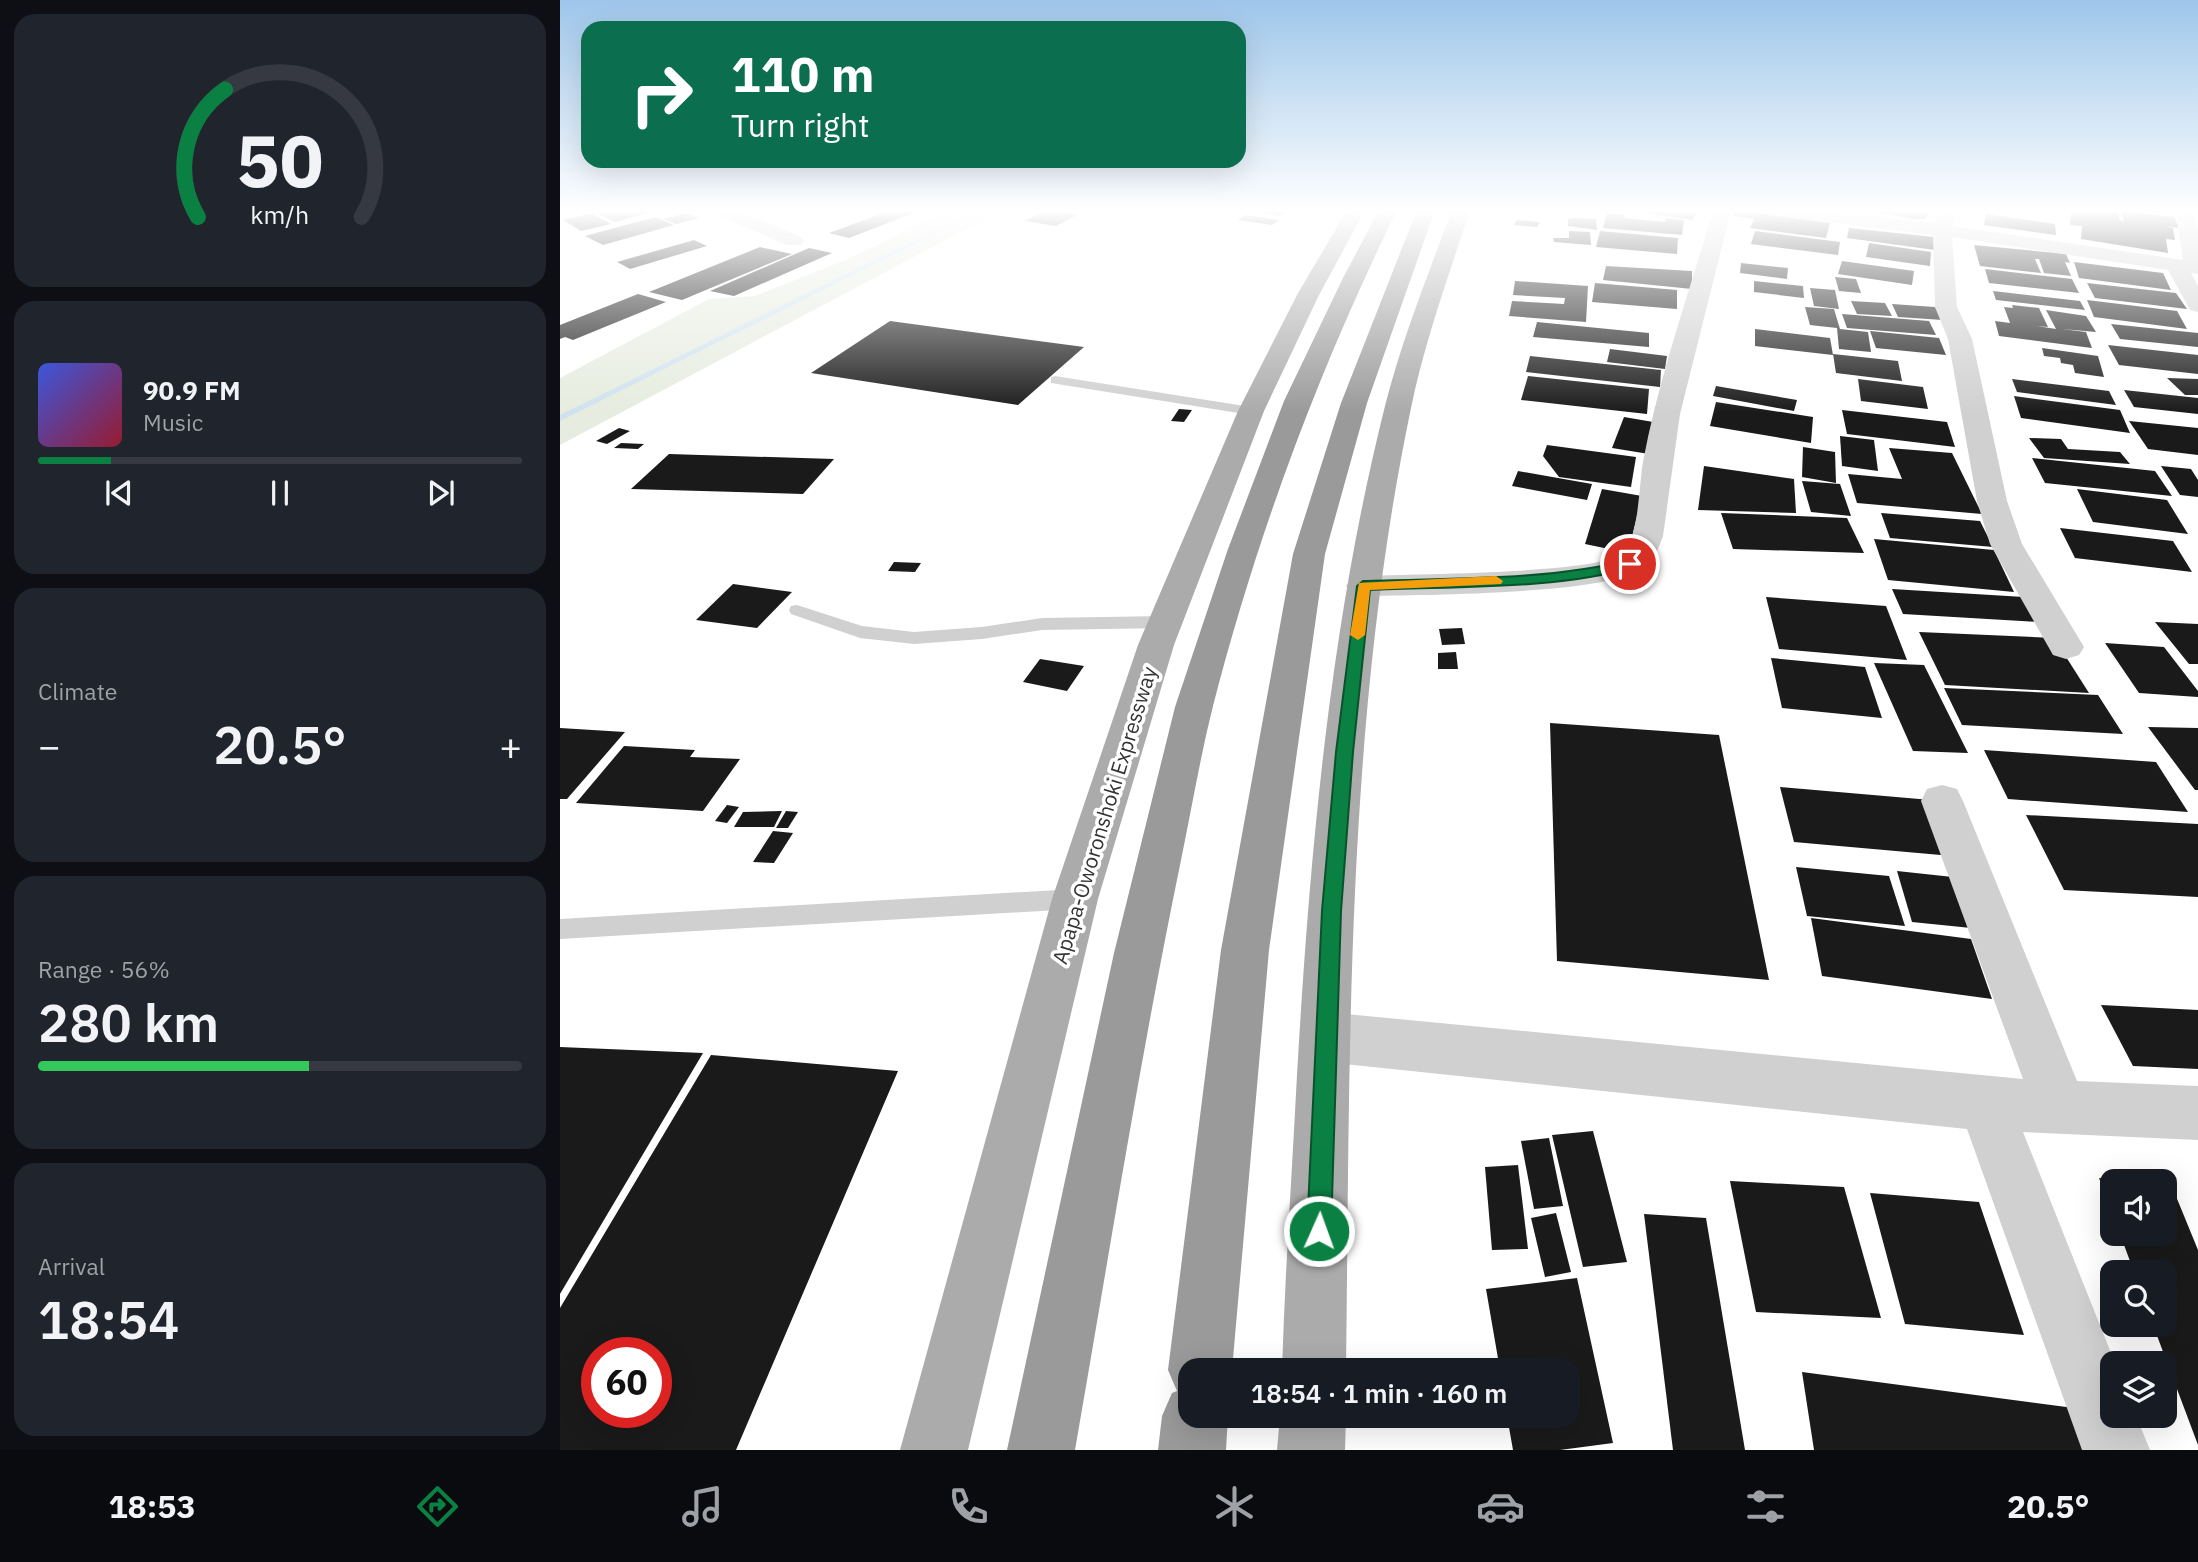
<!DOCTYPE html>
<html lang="en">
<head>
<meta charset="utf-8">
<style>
	body { margin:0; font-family:"IBM Plex Sans",sans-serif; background:#20242c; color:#f1f3f6; height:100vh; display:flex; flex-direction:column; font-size:26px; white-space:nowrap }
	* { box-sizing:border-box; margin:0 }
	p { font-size:23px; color:#9ea1a6 }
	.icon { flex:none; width:38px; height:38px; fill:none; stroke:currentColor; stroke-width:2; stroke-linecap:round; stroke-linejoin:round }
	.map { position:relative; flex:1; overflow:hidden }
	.drawer { display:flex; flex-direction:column; gap:14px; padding:14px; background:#0d0f14; width:560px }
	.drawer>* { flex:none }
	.top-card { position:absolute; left:21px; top:21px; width:665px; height:147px; border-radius:21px; box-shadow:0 7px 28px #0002; background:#0b6e4f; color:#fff; overflow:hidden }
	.controls { position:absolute; left:1540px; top:1169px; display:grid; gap:14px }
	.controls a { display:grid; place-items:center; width:77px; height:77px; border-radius:14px; background:#171b24; box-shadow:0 7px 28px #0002; font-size:35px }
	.speed { position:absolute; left:21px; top:1337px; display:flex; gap:14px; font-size:35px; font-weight:700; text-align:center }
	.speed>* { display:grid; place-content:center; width:91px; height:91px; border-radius:50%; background:#171b24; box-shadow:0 7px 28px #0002; line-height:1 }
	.speed .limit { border:10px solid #d22; background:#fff; color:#111 }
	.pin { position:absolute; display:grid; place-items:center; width:60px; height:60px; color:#fff; margin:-30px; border:4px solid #fff; border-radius:50%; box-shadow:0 2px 7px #0007 }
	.me { position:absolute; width:77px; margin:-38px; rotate:2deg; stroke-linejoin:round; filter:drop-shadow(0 0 5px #0008) }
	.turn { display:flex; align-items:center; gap:24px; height:147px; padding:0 35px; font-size:32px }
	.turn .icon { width:91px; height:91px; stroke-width:2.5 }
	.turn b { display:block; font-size:49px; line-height:60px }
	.big { font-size:52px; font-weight:600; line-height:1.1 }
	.drawer .card { flex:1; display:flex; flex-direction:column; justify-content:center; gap:10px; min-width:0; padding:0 24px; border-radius:21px; background:#20242c }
	.drawer .dial { align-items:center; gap:0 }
	.dial svg { height:182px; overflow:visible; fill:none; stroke:#363941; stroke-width:7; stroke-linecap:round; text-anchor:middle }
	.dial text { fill:#f1f3f6; stroke:none }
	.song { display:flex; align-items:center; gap:21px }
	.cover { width:84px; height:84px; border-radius:10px; background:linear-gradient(135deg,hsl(230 70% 55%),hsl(350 70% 35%)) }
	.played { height:7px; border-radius:4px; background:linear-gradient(90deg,#0b8043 15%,#363941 15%) }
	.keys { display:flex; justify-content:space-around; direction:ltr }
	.heat { display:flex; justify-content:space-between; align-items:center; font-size:38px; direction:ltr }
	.charge { height:10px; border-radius:5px; background:linear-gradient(90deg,#34c759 56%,#363941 0) }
	.trip { position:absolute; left:618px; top:1358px; width:402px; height:70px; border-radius:21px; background:#171b24; box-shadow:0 7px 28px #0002; font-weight:600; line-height:70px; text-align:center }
	.dock { display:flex; height:112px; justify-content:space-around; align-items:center; background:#090b0e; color:#9ea1a6 }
	.dock .icon { width:49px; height:49px }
	.dock .selected { color:#0b8043 }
	.dock b { font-size:32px; color:#f1f3f6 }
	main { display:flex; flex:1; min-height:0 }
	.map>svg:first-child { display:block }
	.green { fill:#e6ecdf }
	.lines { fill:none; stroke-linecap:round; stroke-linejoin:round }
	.stream { fill:#cfe2ee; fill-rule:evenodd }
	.building { fill:#1a1a1a; fill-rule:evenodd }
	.service { fill:#d0d0d0; fill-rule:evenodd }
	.minor { fill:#d0d0d0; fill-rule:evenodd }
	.primary { fill:#ababab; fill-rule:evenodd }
	.motorway { fill:#9a9a9a; fill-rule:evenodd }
	.route { fill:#0b8043; stroke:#07532c; stroke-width:2 }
	.slow { fill:#f59e0b }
	.labels { text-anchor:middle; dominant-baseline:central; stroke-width:7; stroke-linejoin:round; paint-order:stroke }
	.street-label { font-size:21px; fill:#333; stroke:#fff }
</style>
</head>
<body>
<main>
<section class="drawer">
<div class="card dial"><svg viewBox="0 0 100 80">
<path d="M14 69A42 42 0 1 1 86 69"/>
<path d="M14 69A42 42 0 0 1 26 13" stroke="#0b8043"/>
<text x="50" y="56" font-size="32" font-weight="700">50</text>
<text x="50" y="72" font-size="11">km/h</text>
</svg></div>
<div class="card">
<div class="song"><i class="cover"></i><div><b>90.9 FM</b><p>Music</p></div></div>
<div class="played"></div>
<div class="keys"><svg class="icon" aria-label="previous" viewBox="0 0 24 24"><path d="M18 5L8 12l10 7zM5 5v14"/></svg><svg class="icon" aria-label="pause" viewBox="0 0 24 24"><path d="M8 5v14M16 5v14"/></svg><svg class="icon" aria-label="next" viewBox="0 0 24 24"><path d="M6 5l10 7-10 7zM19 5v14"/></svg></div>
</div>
<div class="card"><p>Climate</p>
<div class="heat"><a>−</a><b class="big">20.5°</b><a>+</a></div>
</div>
<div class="card"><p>Range · 56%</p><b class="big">280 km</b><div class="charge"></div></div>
<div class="card"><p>Arrival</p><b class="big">18:54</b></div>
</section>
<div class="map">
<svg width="1638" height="1450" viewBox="0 0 1638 1450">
	<rect width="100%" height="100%" fill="#fff"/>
	<path class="green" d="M389,210H442L0,445V378L149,299L195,296L288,259Z"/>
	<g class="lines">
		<path class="stream" d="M416,210H424L0,421V415Z"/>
	</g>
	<g class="building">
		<path d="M49,210H94V211L55,222L37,214Z"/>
		<path d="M331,210H361L289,238L269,233Z"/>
		<path d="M486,210H489L517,215L496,226L465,221Z"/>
		<path d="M691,210H710L725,213L719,216Z"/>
		<path d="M1066,210H1137L1133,220Z"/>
		<path d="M1176,210L1270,223L1266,238L1190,228L1194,219L1173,216Z"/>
		<path d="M1306,210H1371L1365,219H1354Z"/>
		<path d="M1514,210H1559V220L1564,221L1561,211L1614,217L1619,228L1604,226L1613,228L1615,240L1606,239L1608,253L1521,239L1522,226L1510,225L1511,213L1514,214Z"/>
		<path d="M32,213L51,224L21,231L3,220Z"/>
		<path d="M126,213L139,218L116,224L103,219Z"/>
		<path d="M1047,213L1065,215L1064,218L1105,222L1106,218L1124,220L1122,235L1043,228Z"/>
		<path d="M1426,214L1495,224L1496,235L1424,225Z"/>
		<path d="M686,215L719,220L712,225L678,220Z"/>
		<path d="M95,217L114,225L43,245L25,236Z"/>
		<path d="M1014,218L1036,219L1037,230L1008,226V219Z"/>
		<path d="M957,220L980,222L977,227L954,225Z"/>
		<path d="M1289,228L1374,237L1375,250L1287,238Z"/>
		<path d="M1009,231L1030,232L1031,245L994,242L993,238H1009Z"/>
		<path d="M1040,231L1118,238L1117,254L1036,247Z"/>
		<path d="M1195,231L1280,242L1278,255L1191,244Z"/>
		<path d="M134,240L147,246L70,269L57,262Z"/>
		<path d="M1309,243L1371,252L1370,266L1306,257Z"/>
		<path d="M1414,245L1506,254L1510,263L1505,262L1511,276L1484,273L1479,259H1475L1481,273L1420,266Z"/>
		<path d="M200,247L232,254L122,300L89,292Z"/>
		<path d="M249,248L272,253L174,296L150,291Z"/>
		<path d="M1282,261L1354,271L1352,285L1278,274Z"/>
		<path d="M1514,262L1603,273L1611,290L1519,278Z"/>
		<path d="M1181,263L1228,268L1227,279L1180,273Z"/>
		<path d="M1046,266L1132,271V289L1043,280Z"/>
		<path d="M1425,269L1512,279L1519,293L1429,283Z"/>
		<path d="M1275,277L1296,279L1301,293L1279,291Z"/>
		<path d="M955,281L1028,286L1026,322L949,316L952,301L1004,304L1005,298L953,295Z"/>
		<path d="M1194,281L1243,286L1244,298L1194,292Z"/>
		<path d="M1035,283L1117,290V309L1032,302Z"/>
		<path d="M1527,283L1616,293L1627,309L1535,298Z"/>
		<path d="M1250,288L1275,290L1279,309L1254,306Z"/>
		<path d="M1433,291L1520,301L1525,310L1436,300Z"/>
		<path d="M78,294L106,302L13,340L5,337L0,339V325Z"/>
		<path d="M1527,300L1617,311L1627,329L1534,317Z"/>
		<path d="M1291,301L1325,303L1332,316L1297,314Z"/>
		<path d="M1332,304L1375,307L1383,320L1338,317Z"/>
		<path d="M1452,305L1479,308L1488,327L1477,326L1496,329L1486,310L1526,316L1536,332L1502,329L1526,332L1532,348L1439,336L1435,321L1450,323L1444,307L1453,308Z"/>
		<path d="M1245,307L1274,309L1280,329L1308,332L1311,352L1279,349L1277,328L1250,325Z"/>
		<path d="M1282,314L1369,321L1376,335L1287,328Z"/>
		<path d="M330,321L524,347L458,405L251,373Z"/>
		<path d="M977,322L1089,333V347L973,337Z"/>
		<path d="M1551,324L1638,333V347L1560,339Z"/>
		<path d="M1195,329L1270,338L1273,355L1195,346Z"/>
		<path d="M1310,331L1379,338L1386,355L1316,348Z"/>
		<path d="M1548,345L1638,355V374L1559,365Z"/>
		<path d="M1482,348L1538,356L1544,377L1515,373L1513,365L1501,363L1500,358L1484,356Z"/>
		<path d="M1050,349L1107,356L1105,369L1047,362Z"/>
		<path d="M1273,354L1338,361L1342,381L1276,373Z"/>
		<path d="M970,356L1101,370L1100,387L966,372Z"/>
		<path d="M968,376L1089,389L1087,414L961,400Z"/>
		<path d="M1607,378L1638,379V395H1625Z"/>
		<path d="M1298,379L1363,387L1368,409L1301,401Z"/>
		<path d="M1452,379L1549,391L1556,405L1457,392Z"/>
		<path d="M1156,386L1237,400L1234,411L1153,396Z"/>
		<path d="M1564,390L1638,398V414L1574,407Z"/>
		<path d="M1454,396L1560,410L1570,433L1461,418Z"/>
		<path d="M1156,402L1253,417L1251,443L1150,426Z"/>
		<path d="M619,409L632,410L624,422L611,421Z"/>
		<path d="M1282,410L1387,422L1395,447L1287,434Z"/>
		<path d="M1064,417L1099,423L1089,454L1052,448Z"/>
		<path d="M1569,421L1638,428V455L1588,449Z"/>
		<path d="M59,428L70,431L47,444L36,441Z"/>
		<path d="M1280,436L1314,440L1318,471L1282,466Z"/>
		<path d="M1469,438L1501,439L1508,449L1560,452L1570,464L1484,458Z"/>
		<path d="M61,443L84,444L78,449L54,448Z"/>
		<path d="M987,445L1076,457L1071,487L999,477L983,456Z"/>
		<path d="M1243,447L1275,452L1276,483L1242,477Z"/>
		<path d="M1329,448L1392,453L1422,514L1297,503L1288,474L1342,479Z"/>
		<path d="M109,454L274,459L243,494L71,489Z"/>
		<path d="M1472,458L1595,471L1612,496L1485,483Z"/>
		<path d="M1144,466L1234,479L1236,513L1138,510Z"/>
		<path d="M1601,466L1631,469L1638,480V497L1620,495Z"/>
		<path d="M958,471L1032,484L1027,500L952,486Z"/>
		<path d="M1242,481L1280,484L1291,516L1251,512Z"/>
		<path d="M1042,489L1082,496L1068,553L1025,544Z"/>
		<path d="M1517,489L1607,500L1628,534L1533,522Z"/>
		<path d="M1161,513L1287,518L1304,553L1173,549Z"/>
		<path d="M1321,513L1420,521L1433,547L1330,538Z"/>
		<path d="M1500,528L1613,541L1632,572L1515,558Z"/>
		<path d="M1314,539L1434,550L1454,592L1328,580Z"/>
		<path d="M334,562L361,563L355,572L328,571Z"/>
		<path d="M173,584L232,592L197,628L136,620Z"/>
		<path d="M1332,589L1464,597L1479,622L1343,614Z"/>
		<path d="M1206,597L1326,606L1347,660L1219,649Z"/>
		<path d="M1595,622L1638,624V664H1629Z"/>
		<path d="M902,628L905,644L882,645L879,629Z"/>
		<path d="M1359,632L1494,638L1529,693L1385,685Z"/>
		<path d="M1545,643L1604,647L1638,691V697L1579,693Z"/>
		<path d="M896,652L898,669H878V653Z"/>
		<path d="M1211,658L1305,667L1322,718L1222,708Z"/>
		<path d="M480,659L524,666L507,691L463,682Z"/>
		<path d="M1314,663L1364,665L1408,753L1353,751Z"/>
		<path d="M1384,688L1538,695L1563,734L1402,725Z"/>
		<path d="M990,723L1159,735L1209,980L997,961Z"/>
		<path d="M1588,727L1638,728V790H1635Z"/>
		<path d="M0,728L65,732L7,799H0Z"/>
		<path d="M64,746L135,750L130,757L180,759L143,811L16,803Z"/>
		<path d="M1424,750L1596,762L1628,812L1448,799Z"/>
		<path d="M1220,787L1371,800L1392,856L1234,842Z"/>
		<path d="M167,805L179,807L167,823L155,821Z"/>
		<path d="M222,811L214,827H174L183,812Z"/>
		<path d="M226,811L238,812L228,828H216Z"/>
		<path d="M1466,815L1638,824V897L1504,890Z"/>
		<path d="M213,831L233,833L214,863L193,862Z"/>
		<path d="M1236,867L1329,876L1345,926L1247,916Z"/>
		<path d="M1337,871L1402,878L1421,929L1352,922Z"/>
		<path d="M1251,918L1411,939L1432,999L1262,976Z"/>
		<path d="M1541,1005L1638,1010V1069L1573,1066Z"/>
		<path d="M0,1047L143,1053L0,1294Z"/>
		<path d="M151,1055L338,1071L176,1450H0V1308ZM37,1353H96V1412H37Z"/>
		<path d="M1033,1131L1067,1262L1023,1267L992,1135Z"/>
		<path d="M989,1138L1003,1206L974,1209L961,1141Z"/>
		<path d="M958,1165L968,1249L932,1250L925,1167Z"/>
		<path d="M1539,1178L1552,1180V1212Z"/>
		<path d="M1170,1181L1284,1187L1321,1318L1196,1312Z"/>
		<path d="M1605,1188L1613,1189L1638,1250V1445L1593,1325H1605V1272H1574L1560,1234H1605Z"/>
		<path d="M1310,1193L1419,1202L1464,1335L1345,1324Z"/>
		<path d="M996,1213L1011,1272L985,1277L971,1218Z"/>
		<path d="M1084,1214L1146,1218L1185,1450H1113Z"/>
		<path d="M1017,1278L1053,1443L1000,1450H953L947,1416H1008V1370H940L926,1289Z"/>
		<path d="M1242,1372L1514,1408L1528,1450H1254Z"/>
	</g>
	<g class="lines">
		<g class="service">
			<path d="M495,376L691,407L698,411L691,415L491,383V377Z"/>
			<path d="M237,605L302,626L354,632L422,627L482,618L605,616L614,622L605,628L482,630L422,639L354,644L300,638L231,614L229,610L231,606Z"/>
			<path d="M515,889L523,892L526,899L523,906L515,909L0,939V919Z"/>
		</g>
		<g class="minor">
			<path d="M152,210H177L241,237L244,241L241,245H227L155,214Z"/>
			<path d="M1153,210H1171L1120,414L1103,536C1099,547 1094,561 1084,568C1048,595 856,595 803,596L791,593L786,586L791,579L803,576C846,574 1035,574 1062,554C1079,541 1079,483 1083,462C1099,376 1129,294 1153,210Z"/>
			<path d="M1200,210H1259L1375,223L1379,210H1397L1393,226L1623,260L1616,210H1634L1638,230V274L1631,273L1638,286V312L1630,310L1608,270L1392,237L1397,307L1412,339L1447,501L1462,544L1524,647L1519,655L1506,659L1493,655L1430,544L1417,501L1388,339L1375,307L1373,235L1209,215Z"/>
			<path d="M1382,785L1397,789L1403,801L1517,1081L1638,1086V1140L1463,1132L1555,1363H1552V1416H1576L1590,1450H1522L1407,1129L765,1062L747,1054L740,1037L747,1020L765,1012L1463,1079L1361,801L1367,789Z"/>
		</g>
		<g class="primary">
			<path d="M787,210H805L759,295L704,411L614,645L538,899L408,1450H340L492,899L578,645L678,411L737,295Z"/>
			<path d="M892,210H910C889,275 865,340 851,408C785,724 790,1049 786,1370H722C725,1272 732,1173 737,1075C750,850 770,625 825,406C842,339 868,275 892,210Z"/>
			<path d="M720,1416H786L785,1450H717Z"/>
		</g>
		<g class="motorway">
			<path d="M819,210H837C759,369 697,535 653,706C640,758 631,812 620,865C580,1059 549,1255 515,1450H447L554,953L615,707L668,549L724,401L783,278Z"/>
			<path d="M857,210H875L807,403L765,554L709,950L672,1370H630V1416H668L666,1450H598L602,1416L612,1393L617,1391L608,1370L661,950L733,554L781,403Z"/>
		</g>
	</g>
	<linearGradient id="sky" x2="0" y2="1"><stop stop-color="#9ec6ea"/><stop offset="0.51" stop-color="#fff"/><stop offset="1" stop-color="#fff" stop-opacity="0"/></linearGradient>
	<rect width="1638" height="413" fill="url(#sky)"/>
	<path class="route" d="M1070,560L1076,564L1074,567C997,590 892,586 810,590L793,752L781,911L771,1231L767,1240L759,1243L750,1240L747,1231L762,911L776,752L797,586L803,581C891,578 985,581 1070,560Z"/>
	<path class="slow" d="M936,576L943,581L941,584L810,590L805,635L798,640L790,635L799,583Z"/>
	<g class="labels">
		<g class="street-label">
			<text transform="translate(544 815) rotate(-73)">Apapa-Oworonshoki Expressway</text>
		</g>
	</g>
</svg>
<div class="controls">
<a><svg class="icon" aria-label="sound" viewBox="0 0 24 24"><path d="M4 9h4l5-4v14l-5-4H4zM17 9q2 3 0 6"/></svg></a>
<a><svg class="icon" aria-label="search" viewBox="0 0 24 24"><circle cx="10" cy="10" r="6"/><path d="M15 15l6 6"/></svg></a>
<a><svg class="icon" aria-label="layers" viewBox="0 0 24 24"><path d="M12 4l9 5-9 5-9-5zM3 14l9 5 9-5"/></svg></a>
</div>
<div class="speed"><div class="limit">60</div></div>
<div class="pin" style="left:1070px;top:564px;background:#d93025"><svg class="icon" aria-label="arrive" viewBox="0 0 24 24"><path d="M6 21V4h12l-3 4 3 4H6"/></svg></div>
<svg class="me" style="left:759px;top:1231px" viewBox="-20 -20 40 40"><circle r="17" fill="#0b8043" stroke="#fff" stroke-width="3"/><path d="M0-11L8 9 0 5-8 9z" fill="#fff"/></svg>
<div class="trip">18:54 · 1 min · 160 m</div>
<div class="top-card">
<div class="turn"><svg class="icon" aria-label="right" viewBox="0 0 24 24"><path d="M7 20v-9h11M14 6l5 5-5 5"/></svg><div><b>110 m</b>Turn right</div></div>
</div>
</div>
</main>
<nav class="dock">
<b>18:53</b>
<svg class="icon selected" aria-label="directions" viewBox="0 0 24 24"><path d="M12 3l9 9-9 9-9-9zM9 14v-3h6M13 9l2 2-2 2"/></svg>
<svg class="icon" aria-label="music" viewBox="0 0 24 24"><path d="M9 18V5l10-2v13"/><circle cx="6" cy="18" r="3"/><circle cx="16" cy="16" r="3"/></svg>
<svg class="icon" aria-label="phone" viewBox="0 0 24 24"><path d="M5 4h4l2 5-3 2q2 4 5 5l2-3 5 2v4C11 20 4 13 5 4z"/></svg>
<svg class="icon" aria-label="climate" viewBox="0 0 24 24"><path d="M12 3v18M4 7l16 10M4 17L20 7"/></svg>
<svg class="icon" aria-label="car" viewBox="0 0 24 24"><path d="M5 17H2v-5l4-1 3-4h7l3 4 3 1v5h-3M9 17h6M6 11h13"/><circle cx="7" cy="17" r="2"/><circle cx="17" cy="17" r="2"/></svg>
<svg class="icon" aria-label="filters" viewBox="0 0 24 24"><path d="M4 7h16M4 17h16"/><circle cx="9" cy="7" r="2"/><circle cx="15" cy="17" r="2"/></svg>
<b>20.5°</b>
</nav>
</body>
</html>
